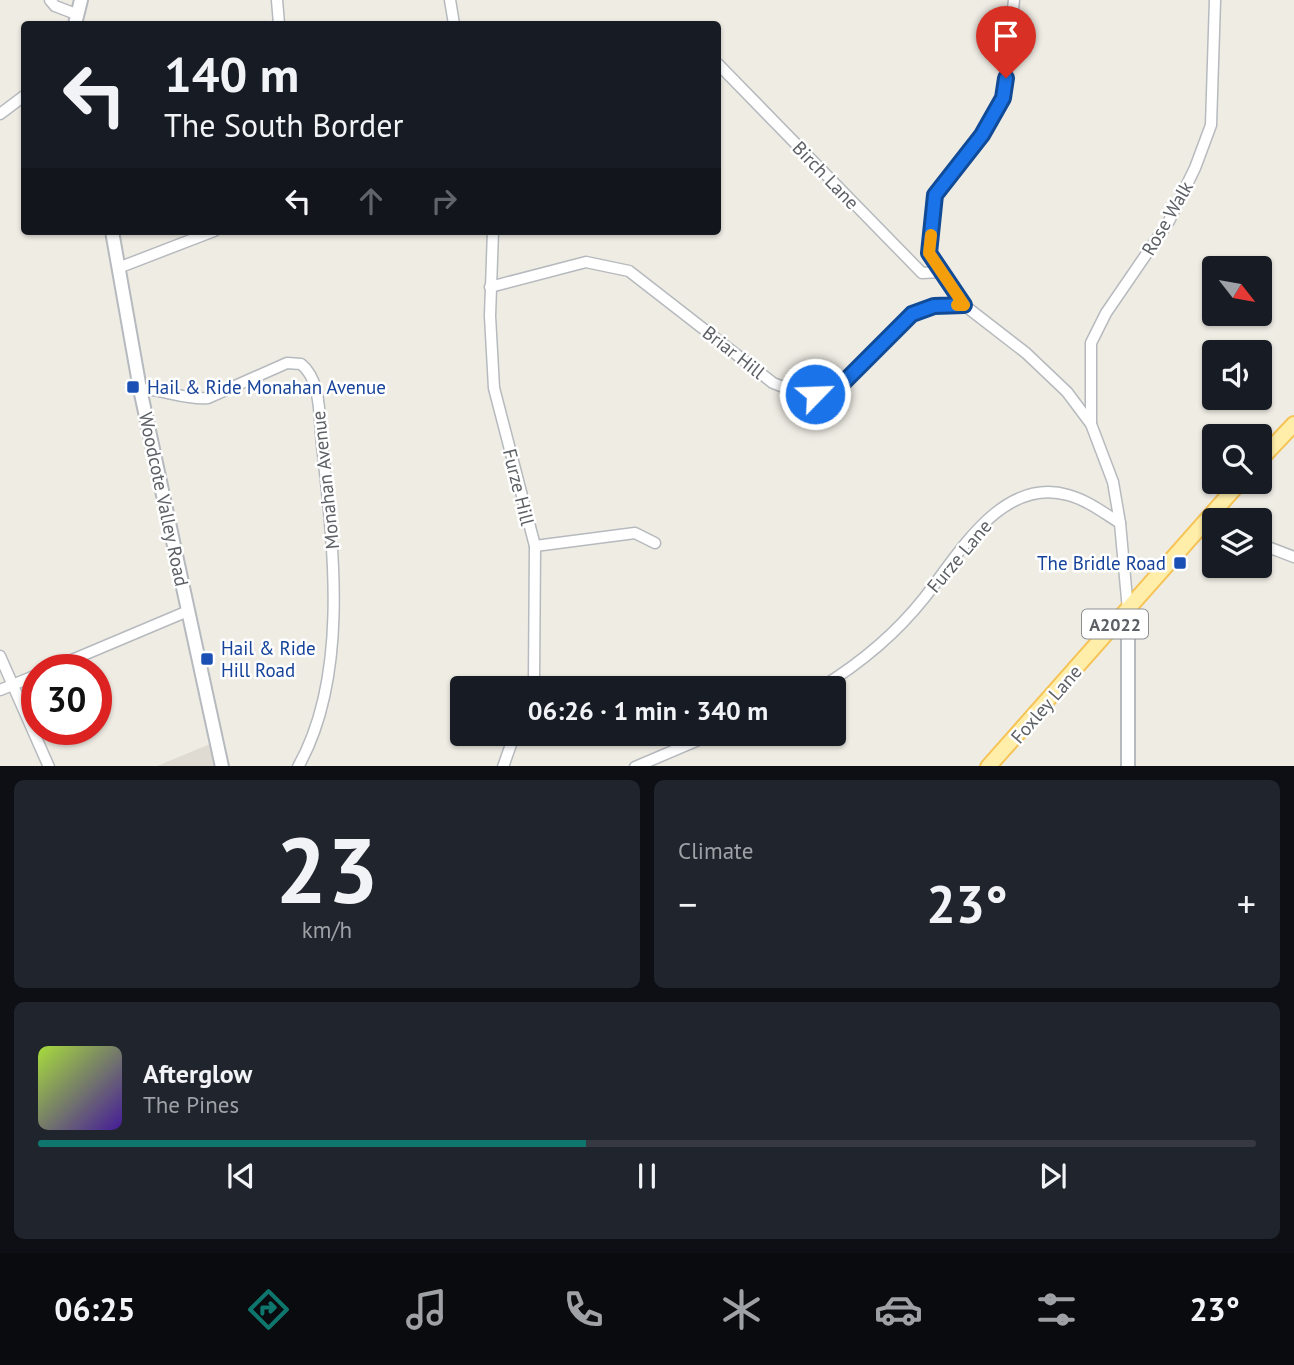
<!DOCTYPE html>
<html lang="en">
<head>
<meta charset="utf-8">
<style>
	body { margin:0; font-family:"PT Sans",sans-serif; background:#20242c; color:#f1f3f6; height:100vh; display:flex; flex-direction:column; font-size:26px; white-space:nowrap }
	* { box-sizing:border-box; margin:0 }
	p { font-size:23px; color:#9ea1a6 }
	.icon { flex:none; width:38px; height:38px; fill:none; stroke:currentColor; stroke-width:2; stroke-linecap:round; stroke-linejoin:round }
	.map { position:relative; height:766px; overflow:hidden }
	.drawer { display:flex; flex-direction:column; gap:14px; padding:14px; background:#0d0f14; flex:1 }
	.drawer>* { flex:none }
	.top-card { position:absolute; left:21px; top:21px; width:700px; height:214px; border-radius:7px; box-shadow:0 2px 5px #0004; background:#171b24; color:#f1f3f6; overflow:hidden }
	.needle { width:46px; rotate:121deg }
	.tools { position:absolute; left:1202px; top:256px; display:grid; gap:14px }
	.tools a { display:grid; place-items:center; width:70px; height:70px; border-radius:7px; background:#171b24; box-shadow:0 2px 5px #0004; font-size:35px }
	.speed { position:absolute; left:21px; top:654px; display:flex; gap:14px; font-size:35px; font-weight:700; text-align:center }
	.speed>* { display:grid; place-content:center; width:91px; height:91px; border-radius:50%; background:#171b24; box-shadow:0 2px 5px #0004; line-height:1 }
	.speed .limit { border:10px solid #d22; background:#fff; color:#111 }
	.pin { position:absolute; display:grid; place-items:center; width:60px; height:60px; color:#fff; margin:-72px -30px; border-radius:50% 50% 50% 0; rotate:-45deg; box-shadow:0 0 7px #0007 }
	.pin .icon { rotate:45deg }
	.me { position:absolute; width:77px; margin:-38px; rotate:66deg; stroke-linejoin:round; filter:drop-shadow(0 0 5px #0008) }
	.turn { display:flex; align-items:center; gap:24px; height:147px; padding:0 28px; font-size:32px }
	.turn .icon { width:91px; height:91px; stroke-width:2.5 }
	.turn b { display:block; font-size:49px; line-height:60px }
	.lanes { display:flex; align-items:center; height:66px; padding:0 28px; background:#0003; justify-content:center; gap:35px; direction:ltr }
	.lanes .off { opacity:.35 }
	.big { font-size:52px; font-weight:800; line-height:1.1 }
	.drawer .card { flex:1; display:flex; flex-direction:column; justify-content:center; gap:10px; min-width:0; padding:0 24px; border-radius:10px; background:#20242c }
	.drawer .dial { align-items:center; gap:0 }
	.dial b { font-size:91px; line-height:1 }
	.song { display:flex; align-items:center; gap:21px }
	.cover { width:84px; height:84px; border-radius:10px; background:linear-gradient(135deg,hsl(80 70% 55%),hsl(260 70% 35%)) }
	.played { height:7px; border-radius:4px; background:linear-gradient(90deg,#0f766e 45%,#363941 45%) }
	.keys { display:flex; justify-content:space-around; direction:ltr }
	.heat { display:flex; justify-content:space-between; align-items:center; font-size:38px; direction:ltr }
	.drawer .tiles { flex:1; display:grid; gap:14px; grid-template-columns:1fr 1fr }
	.card:last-child { grid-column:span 2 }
	.trip { position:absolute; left:450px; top:676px; width:396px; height:70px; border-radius:7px; background:#171b24; box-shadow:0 2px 5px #0004; font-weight:800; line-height:70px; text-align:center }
	.dock { display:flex; height:112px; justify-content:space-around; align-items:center; background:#090b0e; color:#9ea1a6 }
	.dock .icon { width:49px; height:49px }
	.dock .current { color:#0f766e }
	.dock b { font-size:32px; color:#f1f3f6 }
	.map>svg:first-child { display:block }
	.education { fill:#dfdbd2 }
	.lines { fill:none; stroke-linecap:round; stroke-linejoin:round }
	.minor-casing { stroke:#b6babe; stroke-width:13 }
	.tertiary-casing { stroke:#b6babe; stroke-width:16 }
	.primary-casing { stroke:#f6c356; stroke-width:18 }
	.minor { stroke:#fff; stroke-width:10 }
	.tertiary { stroke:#fff; stroke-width:12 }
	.primary { stroke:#ffeea9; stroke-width:14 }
	.route-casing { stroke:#114b97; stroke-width:18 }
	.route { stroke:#1a73e8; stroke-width:12 }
	.slow { stroke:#f59e0b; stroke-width:12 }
	.transit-dot { fill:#1a4fb4; stroke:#fff; stroke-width:2.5 }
	.labels { text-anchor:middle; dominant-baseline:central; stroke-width:5; stroke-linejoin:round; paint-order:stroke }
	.shield { fill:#fff; stroke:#8d9093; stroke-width:2 }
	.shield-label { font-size:18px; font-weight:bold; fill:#5c6065 }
	.street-label { font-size:19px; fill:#5c6065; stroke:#fff }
	.transit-label { font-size:19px; fill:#164399; stroke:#fff; text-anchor:start }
</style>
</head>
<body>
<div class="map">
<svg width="1294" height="767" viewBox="0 0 1294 767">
	<rect width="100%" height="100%" fill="#efece4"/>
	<path class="education" d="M210,744L215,766H157Z"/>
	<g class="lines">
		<g class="minor-casing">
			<g id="minor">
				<path d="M50,0L55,6L76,14"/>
				<path d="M277,0L279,24"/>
				<path d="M450,0L454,24"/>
				<path d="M1014,0L1003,98L982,135L935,195L929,253L964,305L1026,353L1067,392L1091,424L1113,482L1120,523L1128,610"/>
				<path d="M718,64L922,273L941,272"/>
				<path d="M0,114L24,96"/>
				<path d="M493,231L490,316L494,388L535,546L534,680L531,688"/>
				<path d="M118,268L214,231"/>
				<path d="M490,287L586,262L629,271L773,383C836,410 852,374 893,333C899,327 905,319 912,314C927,305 947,306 964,305"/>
				<path d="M140,389C163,389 184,400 208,398L287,363L301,364C322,380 319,420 322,445C333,544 350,675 298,767"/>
				<path d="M1091,424V343L1106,313L1169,221L1195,168L1211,125L1215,0"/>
				<path d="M1260,544L1294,557"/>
				<path d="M535,546L635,533L655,543"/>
				<path d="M0,656L49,767"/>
				<path d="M48,670L188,611"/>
				<path d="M820,688C861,663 895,635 925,597C958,555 1002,476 1068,495C1087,500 1104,513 1120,523"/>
				<path d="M0,690L37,675"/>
				<path d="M503,767L515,733"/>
				<path d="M635,767L715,733"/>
			</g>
		</g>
		<g class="tertiary-casing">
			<g id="tertiary">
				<path d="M75,24L81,0"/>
				<path d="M112,231L140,389L222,767"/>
				<path d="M1128,610V767"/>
			</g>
		</g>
		<g class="primary-casing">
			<g id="primary">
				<path d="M1260,460L1294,424"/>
				<path d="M988,767L1241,481"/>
			</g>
		</g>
		<use href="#minor" class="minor"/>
		<use href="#tertiary" class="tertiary"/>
		<use href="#primary" class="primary"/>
	</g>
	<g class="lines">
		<g class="route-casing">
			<path id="route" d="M815,394L840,386L912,314L934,306L964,305L929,253L935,195L982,135L1003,98L1006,78"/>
		</g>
		<use href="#route" class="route"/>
		<path class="slow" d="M931,235L929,253L964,305H957"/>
	</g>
	<g class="transit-dot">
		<rect x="126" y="380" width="14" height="14" rx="3.5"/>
		<rect x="1173" y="556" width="14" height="14" rx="3.5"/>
		<rect x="200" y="652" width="14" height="14" rx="3.5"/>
	</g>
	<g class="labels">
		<rect class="shield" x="1082" y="609.5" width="66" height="29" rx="5"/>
		<g class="shield-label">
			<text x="1115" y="624">A2022</text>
		</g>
		<g class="street-label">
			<text transform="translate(826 175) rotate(46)">Birch Lane</text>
			<text transform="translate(1167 218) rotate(-60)">Rose Walk</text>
			<text transform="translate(734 352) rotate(38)">Briar Hill</text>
			<text transform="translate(325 480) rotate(-96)">Monahan Avenue</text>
			<text transform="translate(519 487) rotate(76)">Furze Hill</text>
			<text transform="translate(164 499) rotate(78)">Woodcote Valley Road</text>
			<text transform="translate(959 556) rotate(-50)">Furze Lane</text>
			<text transform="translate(1046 704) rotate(-49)">Foxley Lane</text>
		</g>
		<g class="transit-label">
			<text x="147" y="387">Hail &amp; Ride Monahan Avenue</text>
			<text x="1166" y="563" text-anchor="end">The Bridle Road</text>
			<text x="221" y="648">Hail &amp; Ride<tspan x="221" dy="22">Hill Road</tspan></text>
		</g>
	</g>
</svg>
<div class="tools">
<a><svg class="needle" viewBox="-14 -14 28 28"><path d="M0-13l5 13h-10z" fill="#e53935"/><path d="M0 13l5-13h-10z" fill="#9ea1a6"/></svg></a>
<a><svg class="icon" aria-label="sound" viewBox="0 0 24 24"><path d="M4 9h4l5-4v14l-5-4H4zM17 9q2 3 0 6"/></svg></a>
<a><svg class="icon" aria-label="search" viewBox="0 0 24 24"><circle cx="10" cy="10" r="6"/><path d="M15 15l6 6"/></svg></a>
<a><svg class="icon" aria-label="layers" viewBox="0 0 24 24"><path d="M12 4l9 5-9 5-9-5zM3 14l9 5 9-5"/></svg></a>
</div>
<div class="speed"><div class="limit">30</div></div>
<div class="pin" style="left:1006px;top:78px;background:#d93025"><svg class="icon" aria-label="arrive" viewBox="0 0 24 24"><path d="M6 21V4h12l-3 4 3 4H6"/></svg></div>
<svg class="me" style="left:815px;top:394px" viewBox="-20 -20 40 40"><circle r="17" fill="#1a73e8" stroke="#fff" stroke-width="3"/><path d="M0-11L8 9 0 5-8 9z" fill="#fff"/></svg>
<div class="trip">06:26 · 1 min · 340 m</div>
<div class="top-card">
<div class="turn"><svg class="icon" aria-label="left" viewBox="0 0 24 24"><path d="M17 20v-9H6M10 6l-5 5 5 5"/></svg><div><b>140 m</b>The South Border</div></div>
<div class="lanes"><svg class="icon" aria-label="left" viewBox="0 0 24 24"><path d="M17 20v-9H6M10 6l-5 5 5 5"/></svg><svg class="icon off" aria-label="ahead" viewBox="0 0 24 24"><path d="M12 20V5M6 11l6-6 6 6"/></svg><svg class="icon off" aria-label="right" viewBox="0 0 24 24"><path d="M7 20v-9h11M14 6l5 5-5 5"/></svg></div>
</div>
</div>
<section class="drawer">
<div class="tiles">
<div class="card dial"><b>23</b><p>km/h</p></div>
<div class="card"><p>Climate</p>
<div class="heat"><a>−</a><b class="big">23°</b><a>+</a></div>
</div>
<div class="card">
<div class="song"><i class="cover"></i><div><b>Afterglow</b><p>The Pines</p></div></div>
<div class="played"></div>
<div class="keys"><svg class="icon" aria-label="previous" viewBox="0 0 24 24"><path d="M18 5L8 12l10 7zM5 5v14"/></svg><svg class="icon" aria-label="pause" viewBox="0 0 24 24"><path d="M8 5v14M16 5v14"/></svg><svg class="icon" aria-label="next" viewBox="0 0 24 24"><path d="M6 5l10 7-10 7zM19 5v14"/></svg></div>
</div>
</div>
</section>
<nav class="dock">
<b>06:25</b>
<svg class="icon current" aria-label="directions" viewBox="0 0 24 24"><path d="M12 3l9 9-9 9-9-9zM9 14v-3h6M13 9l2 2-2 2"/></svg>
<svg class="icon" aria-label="music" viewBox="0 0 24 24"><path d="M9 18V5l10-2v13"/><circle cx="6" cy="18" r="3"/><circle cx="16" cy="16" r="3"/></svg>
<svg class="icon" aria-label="phone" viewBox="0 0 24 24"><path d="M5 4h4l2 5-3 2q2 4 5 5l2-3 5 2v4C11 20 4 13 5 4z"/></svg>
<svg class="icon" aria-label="climate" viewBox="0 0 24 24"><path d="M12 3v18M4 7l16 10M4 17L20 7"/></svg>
<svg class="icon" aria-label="car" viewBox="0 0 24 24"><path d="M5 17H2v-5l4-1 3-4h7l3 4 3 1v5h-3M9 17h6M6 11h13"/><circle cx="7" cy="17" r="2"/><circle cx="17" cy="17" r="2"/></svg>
<svg class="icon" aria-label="filters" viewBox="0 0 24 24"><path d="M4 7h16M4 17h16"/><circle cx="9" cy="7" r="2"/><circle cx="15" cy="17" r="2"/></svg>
<b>23°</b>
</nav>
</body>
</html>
